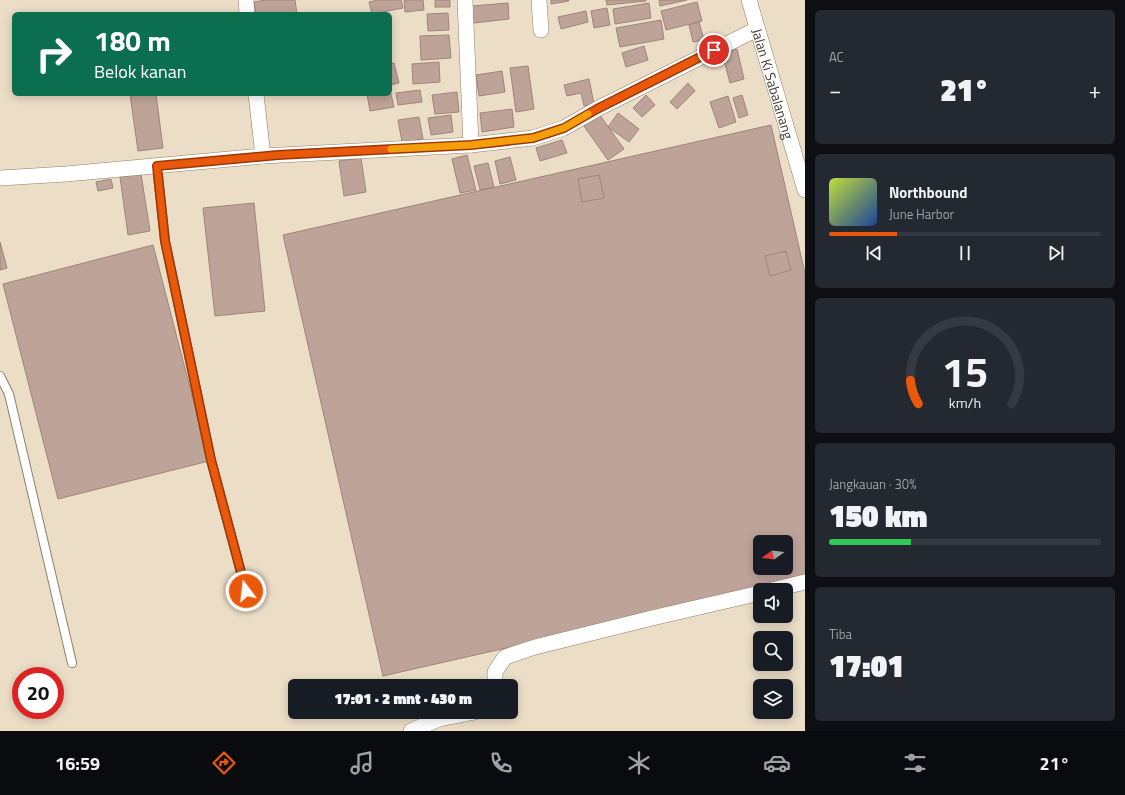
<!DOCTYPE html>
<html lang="id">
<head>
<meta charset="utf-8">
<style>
	body { margin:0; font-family:"Titillium Web",sans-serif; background:#242831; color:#f1f3f6; height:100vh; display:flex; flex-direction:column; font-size:15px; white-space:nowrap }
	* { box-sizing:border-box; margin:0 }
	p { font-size:13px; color:#9ea1a6 }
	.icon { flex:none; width:22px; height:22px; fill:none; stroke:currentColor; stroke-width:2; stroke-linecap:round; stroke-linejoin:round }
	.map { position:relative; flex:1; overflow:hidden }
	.sheet { display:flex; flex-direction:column; gap:10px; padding:10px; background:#0d0f14; width:320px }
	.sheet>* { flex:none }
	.banner { position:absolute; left:12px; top:12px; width:380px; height:84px; border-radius:6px; box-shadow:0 2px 10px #0003; background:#0b6e4f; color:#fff; overflow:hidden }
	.needle { width:26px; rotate:256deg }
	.fabs { position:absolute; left:753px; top:535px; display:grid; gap:8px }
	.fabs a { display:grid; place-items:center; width:40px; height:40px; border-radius:6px; background:#171b24; box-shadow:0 2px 10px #0003; font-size:20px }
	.speed { position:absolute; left:12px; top:667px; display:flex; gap:8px; font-size:20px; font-weight:700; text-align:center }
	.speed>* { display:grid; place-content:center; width:52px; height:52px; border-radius:50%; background:#171b24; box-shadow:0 2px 10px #0003; line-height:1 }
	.speed .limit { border:6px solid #d22; background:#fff; color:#111 }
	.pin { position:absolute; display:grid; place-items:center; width:34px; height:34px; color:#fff; margin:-17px; border:2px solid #fff; border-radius:50%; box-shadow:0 1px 4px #0007 }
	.me { position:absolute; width:44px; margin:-22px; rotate:345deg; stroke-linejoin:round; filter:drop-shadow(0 0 3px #0008) }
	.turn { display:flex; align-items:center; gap:14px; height:84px; padding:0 16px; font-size:18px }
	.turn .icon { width:52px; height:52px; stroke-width:2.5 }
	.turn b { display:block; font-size:28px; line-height:34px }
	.big { font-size:30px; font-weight:800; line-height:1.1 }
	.sheet .widget { flex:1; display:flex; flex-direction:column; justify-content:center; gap:6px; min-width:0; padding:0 14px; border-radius:6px; background:#242831 }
	.sheet .dial { align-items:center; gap:0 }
	.dial svg { height:104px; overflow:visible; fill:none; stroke:#363941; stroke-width:7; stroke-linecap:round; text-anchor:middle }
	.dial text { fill:#f1f3f6; stroke:none }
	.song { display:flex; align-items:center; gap:12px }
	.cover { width:48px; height:48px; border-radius:6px; background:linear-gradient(135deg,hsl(70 70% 55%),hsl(220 70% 35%)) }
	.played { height:4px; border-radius:2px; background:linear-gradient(90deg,#ea580c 25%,#363941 25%) }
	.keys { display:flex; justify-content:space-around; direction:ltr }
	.heat { display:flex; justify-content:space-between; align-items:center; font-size:22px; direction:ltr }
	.charge { height:6px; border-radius:3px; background:linear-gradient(90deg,#34c759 30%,#363941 0) }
	.trip { position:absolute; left:288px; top:679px; width:230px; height:40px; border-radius:6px; background:#171b24; box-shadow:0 2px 10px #0003; font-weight:800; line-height:40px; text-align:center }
	.menu { display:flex; height:64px; justify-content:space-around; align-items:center; background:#090b0e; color:#9ea1a6 }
	.menu .icon { width:28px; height:28px }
	.menu .current { color:#ea580c }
	.menu b { font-size:18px; color:#f1f3f6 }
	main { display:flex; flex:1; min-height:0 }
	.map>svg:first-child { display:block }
	.building { fill:#bea399; stroke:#9e857b; fill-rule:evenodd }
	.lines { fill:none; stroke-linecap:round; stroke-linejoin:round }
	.lane-casing { stroke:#8e816c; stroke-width:10 }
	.street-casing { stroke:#8e816c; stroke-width:16 }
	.lane { stroke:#fff; stroke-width:8 }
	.street { stroke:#fff; stroke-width:15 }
	.route-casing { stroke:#983908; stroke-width:10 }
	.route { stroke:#ea580c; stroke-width:7 }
	.slow { stroke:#f59e0b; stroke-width:7 }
	.labels { text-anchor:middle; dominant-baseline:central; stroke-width:4; stroke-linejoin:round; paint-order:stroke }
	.street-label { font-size:14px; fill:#403b32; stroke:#fff }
</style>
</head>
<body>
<main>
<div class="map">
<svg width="805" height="731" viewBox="0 0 805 731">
	<rect width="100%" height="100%" fill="#ebddc6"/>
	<g class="building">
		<path d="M266,0H295L297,14H256L254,2Z"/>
		<path d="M378,0H401L403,8L372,14L369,2Z"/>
		<path d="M404,0H423L424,10L405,12Z"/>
		<rect x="435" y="0" width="15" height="7"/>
		<path d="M551,0H568L569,1L551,4Z"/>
		<path d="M606,0H646V1L607,5Z"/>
		<path d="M659,0H687L660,6Z"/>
		<path d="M697,2L702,21L666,30L661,11Z"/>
		<path d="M508,3L509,19L474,23L472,6Z"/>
		<path d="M649,3L651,18L615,24L613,9Z"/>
		<path d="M607,8L610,25L594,28L591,11Z"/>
		<path d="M586,11L588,22L561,29L558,17Z"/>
		<path d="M448,13L449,30L428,31L427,14Z"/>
		<path d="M661,20L664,39L620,47L616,28Z"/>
		<path d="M699,22L704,40L693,42L689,25Z"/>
		<path d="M449,35L451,58L421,60L420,36Z"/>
		<path d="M644,46L648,60L626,67L622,53Z"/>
		<path d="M737,49L744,79L730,83L722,53Z"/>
		<path d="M439,62L440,82L413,84L412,64Z"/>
		<path d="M394,63L399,83L390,85V64Z"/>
		<path d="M528,66L534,109L516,112L510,68Z"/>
		<path d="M502,71L505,92L479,96L476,75Z"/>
		<path d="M589,79L594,104L584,106L581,93L567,96L564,85Z"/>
		<path d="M688,83L695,91L677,109L670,102Z"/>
		<path d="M390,90L394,107L370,111L367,94H390Z"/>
		<path d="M420,90L422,102L398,105L396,93Z"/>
		<path d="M457,92L459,112L435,114L432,95Z"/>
		<path d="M130,94H156L163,148L138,151Z"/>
		<path d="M646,95L655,105L642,117L633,108Z"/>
		<path d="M742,95L748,115L739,118L733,98Z"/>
		<path d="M728,96L736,122L719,128L710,102Z"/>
		<path d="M512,109L514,127L482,132L480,113Z"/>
		<path d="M597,111L624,149L608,160L581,122Z"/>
		<path d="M618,113L639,129L629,142L608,127Z"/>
		<path d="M451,115L453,132L431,135L428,118Z"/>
		<path d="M419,117L423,139L402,142L398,120Z"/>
		<path d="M771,125L805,273V580L383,676L283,235ZM760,542H786V568H760Z"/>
		<path d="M562,140L567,153L540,161L536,148Z"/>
		<path d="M467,155L476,190L460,193L452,159Z"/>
		<path d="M510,157L516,180L500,184L495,161Z"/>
		<path d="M361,158L366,192L344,196L339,161Z"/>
		<path d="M488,163L494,187L480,190L474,166Z"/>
		<path d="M141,174L150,231L128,235L120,177Z"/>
		<path d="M599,175L604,198L582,202L578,179Z"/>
		<path d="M111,179L113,188L98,191L96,182Z"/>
		<path d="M254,203L265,311L215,316L203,208Z"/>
		<path d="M0,242L7,268L0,270Z"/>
		<path d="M153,245L209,461L58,499L3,284Z"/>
		<path d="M786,251L791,270L770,276L765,256Z"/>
	</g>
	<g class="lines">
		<g class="lane-casing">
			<g id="lane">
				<path d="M157,166L165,241L211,460L246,591"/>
				<path d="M0,376L9,394L72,663"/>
			</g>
		</g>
		<g class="street-casing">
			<g id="street">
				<path d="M246,0L247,14"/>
				<path d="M465,0L471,145"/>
				<path d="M539,0L541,30"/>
				<path id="s1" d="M749,0L805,190"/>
				<path d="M256,94L263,156"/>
				<path d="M0,178L66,174L263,156L471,145L533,138L564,128L597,109L757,29"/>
				<path d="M772,590L805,582"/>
				<path d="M495,686V672L505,657L535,647L652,618L760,593"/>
				<path d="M411,731L439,719L475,712"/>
			</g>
		</g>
		<use href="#lane" class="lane"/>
		<use href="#street" class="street"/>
	</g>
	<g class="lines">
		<g class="route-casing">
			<path id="route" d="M246,591L211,460L165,241L157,166L278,155L471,145L533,138L564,128L597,109L714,50"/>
		</g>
		<use href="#route" class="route"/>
		<path class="slow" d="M391,149L471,145L533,138L564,128L588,114"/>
	</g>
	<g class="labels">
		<g class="street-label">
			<text stroke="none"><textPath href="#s1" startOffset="87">Jalan Ki Sabalanang</textPath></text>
		</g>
	</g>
</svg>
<div class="fabs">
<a><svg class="needle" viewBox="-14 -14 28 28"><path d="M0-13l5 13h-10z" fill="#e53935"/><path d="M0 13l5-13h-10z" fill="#9ea1a6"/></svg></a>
<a><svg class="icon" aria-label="sound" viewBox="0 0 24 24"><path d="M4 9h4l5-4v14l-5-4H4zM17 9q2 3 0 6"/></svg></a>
<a><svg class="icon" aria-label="search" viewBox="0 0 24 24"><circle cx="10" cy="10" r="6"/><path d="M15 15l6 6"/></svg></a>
<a><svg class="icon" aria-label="layers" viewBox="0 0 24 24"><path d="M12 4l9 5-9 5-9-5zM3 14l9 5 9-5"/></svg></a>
</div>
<div class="speed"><div class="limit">20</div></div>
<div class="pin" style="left:714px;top:50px;background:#d93025"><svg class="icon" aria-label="arrive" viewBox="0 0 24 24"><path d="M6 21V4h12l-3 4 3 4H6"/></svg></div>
<svg class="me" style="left:246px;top:591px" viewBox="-20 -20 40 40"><circle r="17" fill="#ea580c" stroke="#fff" stroke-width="3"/><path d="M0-11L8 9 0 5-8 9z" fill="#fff"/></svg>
<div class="trip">17:01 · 2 mnt · 430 m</div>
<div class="banner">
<div class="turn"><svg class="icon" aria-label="right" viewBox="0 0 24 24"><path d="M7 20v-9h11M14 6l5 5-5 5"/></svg><div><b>180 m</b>Belok kanan</div></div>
</div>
</div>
<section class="sheet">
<div class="widget"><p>AC</p>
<div class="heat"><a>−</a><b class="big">21°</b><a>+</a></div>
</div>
<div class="widget">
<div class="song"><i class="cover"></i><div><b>Northbound</b><p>June Harbor</p></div></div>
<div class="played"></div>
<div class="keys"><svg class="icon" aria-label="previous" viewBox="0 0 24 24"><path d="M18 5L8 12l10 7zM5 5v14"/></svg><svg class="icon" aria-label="pause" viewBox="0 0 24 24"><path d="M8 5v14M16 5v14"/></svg><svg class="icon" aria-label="next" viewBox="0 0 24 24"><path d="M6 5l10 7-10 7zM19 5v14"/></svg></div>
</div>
<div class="widget dial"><svg viewBox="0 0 100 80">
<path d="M14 69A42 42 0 1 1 86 69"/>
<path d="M14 69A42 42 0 0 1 8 51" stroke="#ea580c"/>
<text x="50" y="56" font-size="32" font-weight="700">15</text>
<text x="50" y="72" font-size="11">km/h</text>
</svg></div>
<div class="widget"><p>Jangkauan · 30%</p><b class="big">150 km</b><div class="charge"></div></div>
<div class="widget"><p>Tiba</p><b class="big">17:01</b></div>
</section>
</main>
<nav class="menu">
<b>16:59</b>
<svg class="icon current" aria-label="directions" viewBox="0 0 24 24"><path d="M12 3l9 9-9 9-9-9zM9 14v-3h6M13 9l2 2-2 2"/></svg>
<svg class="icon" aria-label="music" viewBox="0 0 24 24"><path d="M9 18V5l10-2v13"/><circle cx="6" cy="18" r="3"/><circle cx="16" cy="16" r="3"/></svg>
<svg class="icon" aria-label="phone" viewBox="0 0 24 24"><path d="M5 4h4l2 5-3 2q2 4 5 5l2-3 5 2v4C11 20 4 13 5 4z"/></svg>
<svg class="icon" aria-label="climate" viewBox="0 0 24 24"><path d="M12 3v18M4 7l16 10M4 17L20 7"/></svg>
<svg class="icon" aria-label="car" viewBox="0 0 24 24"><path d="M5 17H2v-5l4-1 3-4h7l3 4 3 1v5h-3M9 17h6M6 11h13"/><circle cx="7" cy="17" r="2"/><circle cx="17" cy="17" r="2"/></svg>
<svg class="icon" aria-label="filters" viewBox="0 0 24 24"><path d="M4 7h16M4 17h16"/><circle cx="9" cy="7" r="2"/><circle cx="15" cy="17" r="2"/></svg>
<b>21°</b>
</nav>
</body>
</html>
